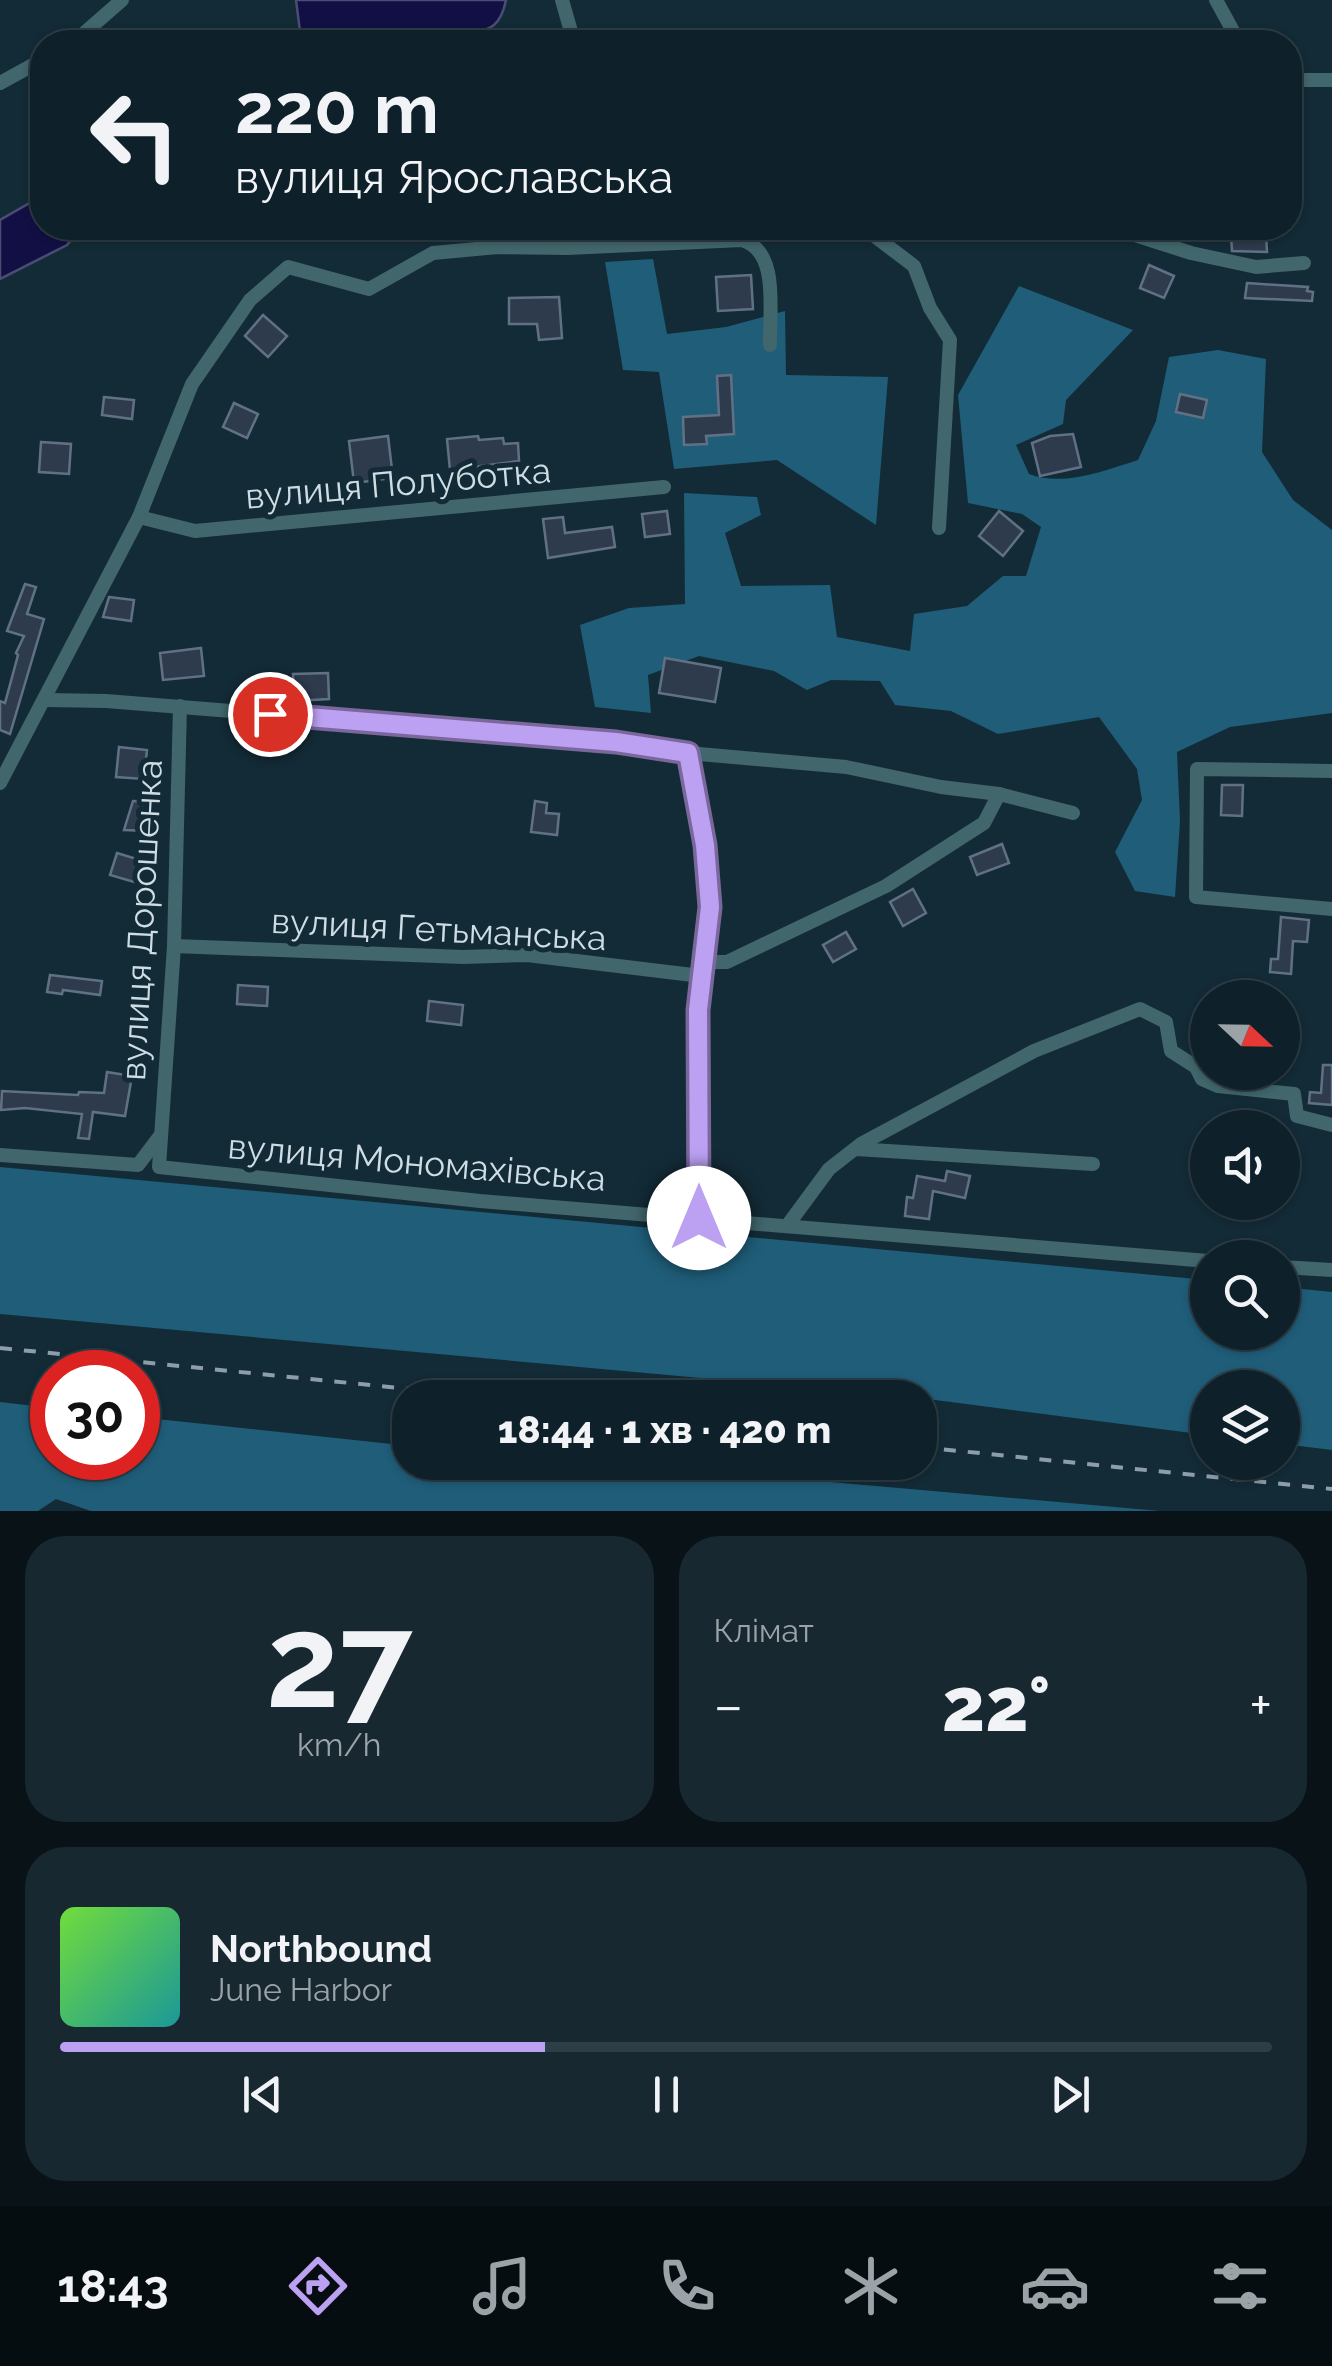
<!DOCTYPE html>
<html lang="uk">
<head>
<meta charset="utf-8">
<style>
	body { margin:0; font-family:Raleway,sans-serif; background:#172831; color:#f1f3f6; height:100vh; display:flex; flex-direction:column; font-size:38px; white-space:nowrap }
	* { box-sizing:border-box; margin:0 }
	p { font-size:32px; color:#9ba3a8 }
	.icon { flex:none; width:55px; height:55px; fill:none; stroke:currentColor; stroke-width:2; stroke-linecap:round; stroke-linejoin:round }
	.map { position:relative; height:1511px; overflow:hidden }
	.details { display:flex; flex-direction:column; gap:25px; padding:25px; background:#081217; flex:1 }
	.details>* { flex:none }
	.banner { position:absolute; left:30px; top:30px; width:1272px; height:210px; border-radius:40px; box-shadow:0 2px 8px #0004,0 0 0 2px #2e3e46; background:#0e2029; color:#f1f3f6; overflow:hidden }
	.needle { width:65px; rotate:112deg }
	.controls { position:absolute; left:1190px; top:980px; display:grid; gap:20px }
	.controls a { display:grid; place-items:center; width:110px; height:110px; border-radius:50%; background:#0e2029; box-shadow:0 2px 8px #0004,0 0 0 2px #2e3e46; font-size:50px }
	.speed { position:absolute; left:30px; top:1350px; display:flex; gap:20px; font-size:50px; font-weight:700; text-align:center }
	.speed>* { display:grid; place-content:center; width:130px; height:130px; border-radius:50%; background:#0e2029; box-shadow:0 2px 8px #0004,0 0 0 2px #2e3e46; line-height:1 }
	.speed .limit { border:15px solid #d22; background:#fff; color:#111 }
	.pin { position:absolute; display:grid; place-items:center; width:85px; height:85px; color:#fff; margin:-42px; border:5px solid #fff; border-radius:50%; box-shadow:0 2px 10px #0007 }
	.me { position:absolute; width:110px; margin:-55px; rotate:0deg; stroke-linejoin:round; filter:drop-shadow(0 0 8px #0008) }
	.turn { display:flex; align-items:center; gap:35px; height:210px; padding:0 40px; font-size:45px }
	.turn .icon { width:130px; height:130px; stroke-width:2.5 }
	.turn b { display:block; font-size:70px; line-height:85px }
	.big { font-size:75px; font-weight:800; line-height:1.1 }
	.details .card { flex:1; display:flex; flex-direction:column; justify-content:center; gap:15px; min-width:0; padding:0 35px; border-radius:40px; background:#172831 }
	.details .dial { align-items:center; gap:0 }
	.dial b { font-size:130px; line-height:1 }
	.song { display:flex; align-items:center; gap:30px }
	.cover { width:120px; height:120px; border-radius:15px; background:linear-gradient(135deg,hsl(100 70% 55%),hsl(180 70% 35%)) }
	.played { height:10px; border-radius:5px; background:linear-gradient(90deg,#bca0f2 40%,#2e3e46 40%) }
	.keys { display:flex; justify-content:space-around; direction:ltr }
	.heat { display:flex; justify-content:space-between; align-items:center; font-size:55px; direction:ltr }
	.details .tiles { flex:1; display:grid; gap:25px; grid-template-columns:1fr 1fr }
	.card:last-child { grid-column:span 2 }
	.trip { position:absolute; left:392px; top:1380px; width:545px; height:100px; border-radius:40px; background:#0e2029; box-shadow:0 2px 8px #0004,0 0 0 2px #2e3e46; font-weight:800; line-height:100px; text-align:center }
	.tabs { display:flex; height:160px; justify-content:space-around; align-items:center; background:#060d10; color:#9ba3a8 }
	.tabs .icon { width:70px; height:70px }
	.tabs .current { color:#bca0f2 }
	.tabs b { font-size:45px; color:#f1f3f6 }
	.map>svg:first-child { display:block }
	.forest { fill:#1f5d79 }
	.water { fill:#120f44; stroke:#4a4c74; stroke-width:2.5 }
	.building { fill:#2d3b4d; stroke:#617185; stroke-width:2.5 }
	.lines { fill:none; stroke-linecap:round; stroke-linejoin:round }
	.minor { stroke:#41666c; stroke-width:14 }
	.rail { stroke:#8d9ea8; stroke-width:4; stroke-dasharray:12 12; stroke-linecap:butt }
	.route-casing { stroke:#7a689d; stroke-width:25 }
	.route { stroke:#bca0f2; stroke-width:18 }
	.labels { text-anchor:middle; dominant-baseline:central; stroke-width:10; stroke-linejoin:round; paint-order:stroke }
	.street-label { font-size:35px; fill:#cedce4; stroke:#132b37 }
</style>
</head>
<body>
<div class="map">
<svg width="1332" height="1511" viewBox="0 0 1332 1511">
	<rect width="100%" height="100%" fill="#132b37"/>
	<g class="forest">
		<path d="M653,259L667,334L726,327L785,311L786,375L888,377L876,525L777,460L674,469L659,372L623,370L605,262Z"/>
		<path d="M1019,286L1133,330L1066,400L1063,424L1016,445L1029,474C1064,487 1103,471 1138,460L1156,421L1169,357L1218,350L1266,359L1262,452L1293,500L1332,530V713L1230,727L1177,752L1180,821L1175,897L1135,891L1115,852L1142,800L1137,769L1099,717L998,734L951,711L895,705L880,681L831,680L807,690L774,671L699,656L648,675L651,713L595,707L580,625L629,608L685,604L684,493L757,497L761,515L725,533L741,586L830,585L837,637L910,651L914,614L967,606L1003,576H1026L1041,527L1022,514L968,503L958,395Z"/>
		<path d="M0,1167L1207,1280L1208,1332H1282L1283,1287L1332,1292V1450L1283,1444L1282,1388H1208L1207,1435L920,1398L0,1314Z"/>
		<path d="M0,1402L52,1408V1458H138V1417L410,1446V1462L615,1463L1160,1511H91L56,1499L38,1511H0Z"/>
	</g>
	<g class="water">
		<path d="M296,0H506C498,40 476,26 452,42H305L301,39Z"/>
		<path d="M42,196V228H81L67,245L0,279V220Z"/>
	</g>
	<g class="building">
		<path d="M1266,233L1267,252L1232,251L1231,235Z"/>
		<path d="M1149,265L1174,276L1164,298L1140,288Z"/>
		<path d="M751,275L753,309L718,311L716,277Z"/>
		<path d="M1247,283L1308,287L1307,291L1313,292L1312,301L1245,298Z"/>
		<path d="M559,297L562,338L539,340L537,324H509V298Z"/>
		<path d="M263,315L287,336L268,357L245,336Z"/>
		<path d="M731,375L734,434L706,436L707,444L684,445L683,417L719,415L717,376Z"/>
		<path d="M1180,394L1207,400L1203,418L1176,412Z"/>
		<path d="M104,397L134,400L132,419L102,415Z"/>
		<path d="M234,403L258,414L247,438L223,427Z"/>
		<path d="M1073,434L1081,467L1040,476L1032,443L1050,436Z"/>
		<path d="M388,436L393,478L354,483L349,441Z"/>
		<path d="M478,436L479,440L503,438L504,444L518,443L519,461L450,470L447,439Z"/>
		<path d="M41,442L71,444L69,474L39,472Z"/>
		<path d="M667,511L670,534L645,537L642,514Z"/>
		<path d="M999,511L1023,531L1003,556L979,536Z"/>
		<path d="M563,517L565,533L612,527L615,547L548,558L543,519Z"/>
		<path d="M25,584L36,587L27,614L44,619L10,734L0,730V701L5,703L18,655L16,653L24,636L7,631Z"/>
		<path d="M109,597L134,600L131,621L103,617Z"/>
		<path d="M201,648L204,676L163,680L160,653Z"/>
		<path d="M665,658L721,668L715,702L659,693Z"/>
		<path d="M328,673L329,699L294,701L293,674Z"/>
		<path d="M119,747L147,750L144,779L116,777Z"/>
		<path d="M1222,785H1243L1242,816L1221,815Z"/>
		<path d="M133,801L150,802L149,831L124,830Z"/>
		<path d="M535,801L547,803L546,813L559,814L557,835L531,832Z"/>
		<path d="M1002,844L1009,863L977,875L970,857Z"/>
		<path d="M117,853L140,860L134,882L110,875Z"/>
		<path d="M913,889L926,913L903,926L890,902Z"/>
		<path d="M1281,917L1309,920L1307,942L1293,941L1291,974L1270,972L1271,959H1278Z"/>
		<path d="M846,932L856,949L833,962L823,945Z"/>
		<path d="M50,975L102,981L100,995L63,990L62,994L47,992Z"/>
		<path d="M238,985L268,987L267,1006L237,1004Z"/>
		<path d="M429,1001L463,1005L461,1025L427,1021Z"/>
		<path d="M1323,1065H1332V1105L1309,1103L1310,1092L1321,1093Z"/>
		<path d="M107,1072L132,1076L125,1116L93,1112L89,1139L78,1138L82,1114L25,1108L1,1110L2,1091L78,1095L79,1092L104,1093Z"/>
		<path d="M947,1171L970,1176L965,1198L933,1191L929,1219L905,1216L907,1197L913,1198L917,1176L945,1181Z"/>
	</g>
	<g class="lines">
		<g class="minor">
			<path d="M562,0L574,42"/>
			<path d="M1216,0L1239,42"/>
			<path d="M74,42L122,0"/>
			<path d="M1290,80H1332"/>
			<path d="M0,83L42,60"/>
			<path d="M864,228L914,266L930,308L950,340L939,528"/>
			<path d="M1113,228L1191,253L1256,267L1304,263"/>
			<path d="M567,248L578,228"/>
			<path d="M139,517L195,531L664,487"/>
			<path d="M46,700L106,701L616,742L688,753L846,767L941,787L999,794L1073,813"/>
			<path d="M180,706L174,946L159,1167L480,1201L1208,1261"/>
			<path d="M688,753L705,845L710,907L698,1010L699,1218"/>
			<path d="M1332,771L1197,769L1196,897L1332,909"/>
			<path d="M0,783L139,517L192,384L250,300L288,267L369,289L433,253L498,247L567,248L742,240C780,251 769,312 770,345"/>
			<path d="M174,946L463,957L527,955L701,976"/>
			<path d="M705,953L712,962H727L886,886L984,823L999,794"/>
			<path d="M856,1149L1093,1164"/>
			<path d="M0,1155L138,1165L160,1136"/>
			<path d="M787,1226L829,1169L861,1144L1034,1051L1140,1009L1166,1022L1171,1051L1196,1067L1202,1079L1218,1086L1294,1094L1297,1116L1332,1125"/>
			<path d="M1282,1267L1332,1270"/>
		</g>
		<g class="rail">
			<path d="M0,1348L500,1398"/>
			<path d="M920,1447L1332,1489"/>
		</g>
	</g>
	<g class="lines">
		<g class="route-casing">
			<path id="route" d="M270,714L616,742L688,753L705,845L710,907L698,1010L699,1218"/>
		</g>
		<use href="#route" class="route"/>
	</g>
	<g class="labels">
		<g class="street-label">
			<text transform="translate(398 483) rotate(-5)">вулиця Полуботка</text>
			<text transform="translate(141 920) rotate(-87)">вулиця Дорошенка</text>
			<text transform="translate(439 929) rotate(3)">вулиця Гетьманська</text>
			<text transform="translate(417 1162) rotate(5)">вулиця Мономахівська</text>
		</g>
	</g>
</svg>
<div class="controls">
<a><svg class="needle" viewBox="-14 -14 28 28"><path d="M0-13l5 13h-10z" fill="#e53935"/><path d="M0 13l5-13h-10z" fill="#9ba3a8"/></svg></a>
<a><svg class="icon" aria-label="sound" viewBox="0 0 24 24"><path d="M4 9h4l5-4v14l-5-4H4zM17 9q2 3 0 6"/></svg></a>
<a><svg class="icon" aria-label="search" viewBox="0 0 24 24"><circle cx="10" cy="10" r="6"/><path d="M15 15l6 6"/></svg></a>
<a><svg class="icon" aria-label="layers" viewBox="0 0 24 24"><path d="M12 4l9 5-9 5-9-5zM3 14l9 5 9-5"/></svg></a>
</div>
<div class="speed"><div class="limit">30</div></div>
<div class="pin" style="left:270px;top:714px;background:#d93025"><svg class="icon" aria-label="arrive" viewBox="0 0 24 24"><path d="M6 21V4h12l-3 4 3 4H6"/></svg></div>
<svg class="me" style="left:699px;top:1218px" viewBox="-20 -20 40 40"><circle r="19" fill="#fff"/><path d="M0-13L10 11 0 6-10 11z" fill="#bca0f2"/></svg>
<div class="trip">18:44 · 1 хв · 420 m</div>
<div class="banner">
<div class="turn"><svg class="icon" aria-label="left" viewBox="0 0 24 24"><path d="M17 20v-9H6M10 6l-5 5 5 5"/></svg><div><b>220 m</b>вулиця Ярославська</div></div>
</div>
</div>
<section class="details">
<div class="tiles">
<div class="card dial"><b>27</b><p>km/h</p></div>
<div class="card"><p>Клімат</p>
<div class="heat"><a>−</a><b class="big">22°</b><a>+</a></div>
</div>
<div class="card">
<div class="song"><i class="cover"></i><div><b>Northbound</b><p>June Harbor</p></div></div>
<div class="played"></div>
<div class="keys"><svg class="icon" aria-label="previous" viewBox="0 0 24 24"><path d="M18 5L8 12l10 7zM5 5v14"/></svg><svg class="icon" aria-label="pause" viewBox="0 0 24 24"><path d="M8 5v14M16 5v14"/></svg><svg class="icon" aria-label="next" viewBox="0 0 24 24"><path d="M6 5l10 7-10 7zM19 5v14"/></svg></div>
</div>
</div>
</section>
<nav class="tabs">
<b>18:43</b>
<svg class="icon current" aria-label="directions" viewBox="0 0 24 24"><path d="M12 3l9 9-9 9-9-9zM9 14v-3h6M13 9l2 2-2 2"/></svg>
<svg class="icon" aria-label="music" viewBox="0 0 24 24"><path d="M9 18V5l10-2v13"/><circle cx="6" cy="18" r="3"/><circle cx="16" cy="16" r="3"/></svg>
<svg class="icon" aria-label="phone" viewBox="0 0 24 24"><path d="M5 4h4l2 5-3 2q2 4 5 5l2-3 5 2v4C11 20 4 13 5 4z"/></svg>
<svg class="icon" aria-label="climate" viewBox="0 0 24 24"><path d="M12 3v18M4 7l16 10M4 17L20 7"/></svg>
<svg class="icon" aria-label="car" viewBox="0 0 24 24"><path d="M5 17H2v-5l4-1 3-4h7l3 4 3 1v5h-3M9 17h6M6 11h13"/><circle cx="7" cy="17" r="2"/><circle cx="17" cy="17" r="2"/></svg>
<svg class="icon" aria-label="filters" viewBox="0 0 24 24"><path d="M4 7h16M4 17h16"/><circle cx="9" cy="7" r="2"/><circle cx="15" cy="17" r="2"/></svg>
</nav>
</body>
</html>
